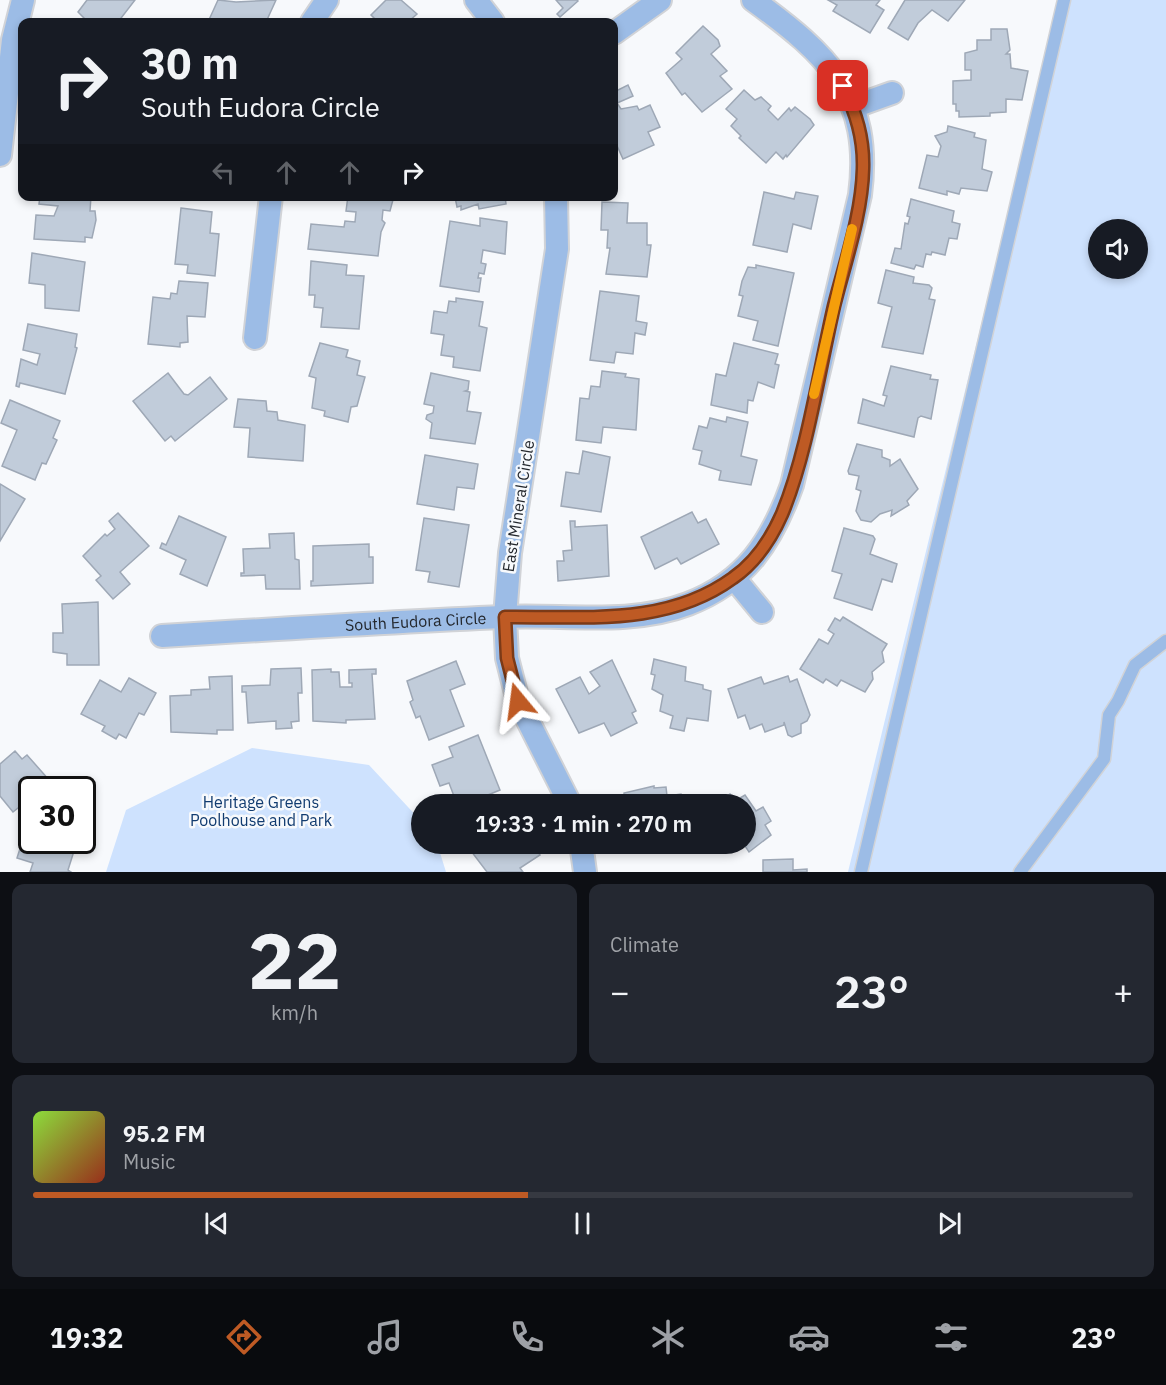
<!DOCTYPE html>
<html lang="en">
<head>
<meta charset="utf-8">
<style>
	body { margin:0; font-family:"IBM Plex Sans",sans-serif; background:#242831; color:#f1f3f6; height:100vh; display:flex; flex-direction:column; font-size:22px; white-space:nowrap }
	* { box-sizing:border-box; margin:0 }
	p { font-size:20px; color:#9ea1a6 }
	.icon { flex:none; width:33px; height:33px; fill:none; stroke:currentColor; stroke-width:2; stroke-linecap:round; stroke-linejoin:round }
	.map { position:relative; height:872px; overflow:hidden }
	.sheet { display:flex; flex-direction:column; gap:12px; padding:12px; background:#0d0f14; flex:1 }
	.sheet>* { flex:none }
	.guide { position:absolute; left:18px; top:18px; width:600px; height:183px; border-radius:12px; box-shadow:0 3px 9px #0003; background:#171b24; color:#f1f3f6; overflow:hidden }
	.buttons { position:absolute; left:1088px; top:219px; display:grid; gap:12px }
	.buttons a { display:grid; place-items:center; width:60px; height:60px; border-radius:50%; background:#171b24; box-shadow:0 3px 9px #0003; font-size:30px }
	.speed { position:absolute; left:18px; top:776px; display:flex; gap:12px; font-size:30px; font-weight:700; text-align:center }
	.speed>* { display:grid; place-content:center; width:78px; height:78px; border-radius:50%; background:#171b24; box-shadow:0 3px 9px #0003; line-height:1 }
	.speed .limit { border:3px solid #111; border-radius:9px; background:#fff; color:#111 }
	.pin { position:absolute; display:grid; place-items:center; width:51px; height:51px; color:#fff; margin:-26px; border-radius:12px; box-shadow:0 3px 9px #0006 }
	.me { position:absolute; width:66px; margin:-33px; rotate:344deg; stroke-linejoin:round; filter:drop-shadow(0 0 4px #0008) }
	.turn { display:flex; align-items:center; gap:21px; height:126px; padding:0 24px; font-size:27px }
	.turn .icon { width:78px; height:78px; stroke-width:2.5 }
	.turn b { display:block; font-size:42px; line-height:51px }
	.lanes { display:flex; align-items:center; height:57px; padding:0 24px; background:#0003; justify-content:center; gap:30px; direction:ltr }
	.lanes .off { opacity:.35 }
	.big { font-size:45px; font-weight:600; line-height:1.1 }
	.sheet .widget { flex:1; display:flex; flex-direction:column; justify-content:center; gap:9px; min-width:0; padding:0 21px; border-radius:12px; background:#242831 }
	.sheet .dial { align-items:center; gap:0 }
	.dial b { font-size:78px; line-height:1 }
	.song { display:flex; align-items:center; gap:18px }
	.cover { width:72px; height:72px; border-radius:9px; background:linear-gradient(135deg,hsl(90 70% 55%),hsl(10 70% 35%)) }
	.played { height:6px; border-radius:3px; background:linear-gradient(90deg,#be5a24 45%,#363941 45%) }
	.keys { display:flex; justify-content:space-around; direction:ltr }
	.heat { display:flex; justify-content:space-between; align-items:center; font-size:33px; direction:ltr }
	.sheet .tiles { flex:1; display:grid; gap:12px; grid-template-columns:1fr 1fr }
	.widget:last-child { grid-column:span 2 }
	.trip { position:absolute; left:411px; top:794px; width:345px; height:60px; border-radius:30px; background:#171b24; box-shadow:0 3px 9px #0003; font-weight:600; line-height:60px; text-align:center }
	.tabs { display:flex; height:96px; justify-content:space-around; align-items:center; background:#090b0e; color:#9ea1a6 }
	.tabs .icon { width:42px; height:42px }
	.tabs .on { color:#be5a24 }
	.tabs b { font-size:27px; color:#f1f3f6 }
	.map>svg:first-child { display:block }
	.green { fill:#cee2fe; fill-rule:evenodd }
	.building { fill:#c1ccda; stroke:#9ea8b6; stroke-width:1.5 }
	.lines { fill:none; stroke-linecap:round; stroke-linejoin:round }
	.service-casing { stroke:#d1d3d7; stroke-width:15 }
	.minor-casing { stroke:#d1d3d7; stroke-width:26 }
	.service { stroke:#9cbce6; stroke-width:12 }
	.minor { stroke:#9cbce6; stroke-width:22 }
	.route-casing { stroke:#7c3a17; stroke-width:15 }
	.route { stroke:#be5a24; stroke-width:10 }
	.slow { stroke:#f59e0b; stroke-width:10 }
	.labels { text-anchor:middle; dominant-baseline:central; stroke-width:5; stroke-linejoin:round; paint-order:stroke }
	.street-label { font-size:16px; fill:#23272d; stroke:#f7f9fc }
	.park-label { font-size:16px; fill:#123c70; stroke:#f7f9fc }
</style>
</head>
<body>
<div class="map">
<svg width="1166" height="872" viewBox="0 0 1166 872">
	<rect width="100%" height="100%" fill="#f7f9fc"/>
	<g class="green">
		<path d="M1060,0H1166V872H848ZM1098,230H1137V268H1098Z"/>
		<path d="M252,748L369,765L421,821L422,843H437L446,872H106L126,810Z"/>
	</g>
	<g class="building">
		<path d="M87,0H135L118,22L86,20L78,12Z"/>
		<path d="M218,0L236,2L276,0L266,22H208Z"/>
		<path d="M386,0H401L417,14L408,22H371L375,19L371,15Z"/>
		<path d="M556,0H577L578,1L560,17L557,14L563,8Z"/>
		<path d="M828,0H880L876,5L884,10L870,33L833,11L837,5Z"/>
		<path d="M905,0H965L948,21L932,10L918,23L908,40L888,28Z"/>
		<path d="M703,26L718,40L720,46L711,54L727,71L720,76L732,89L702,112L685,93L682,95L666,73L682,59L676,53Z"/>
		<path d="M991,29H1007L1010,50L1006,54H1010L1011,68L1028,71L1022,100L1006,99V112L990,113V116L959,117V111H956V104H953V81L971,80V70H965V53L977,50V40H991Z"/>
		<path d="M628,85L633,96L617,103L621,109L637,106L639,110L650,105L660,127L648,132L654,145L623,159L614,139V92Z"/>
		<path d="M744,90L755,100L761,97L771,106L768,110L778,120L789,108L791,111L795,107L810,119L814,125L787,157L786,155L783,159L776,152L766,163L739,138L741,136L731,126L737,119L726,109Z"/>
		<path d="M948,126L975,133L974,137L986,140L982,169L992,172L987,191L961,188L959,194L947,191V195L919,188L927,155L938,157L941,146L935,136L947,132Z"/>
		<path d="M764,192L794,199L796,192L818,196L811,229L793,224L787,252L753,245Z"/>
		<path d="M40,196H91L90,211H95L96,220L92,238L85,237V242L34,239L36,215L54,216L58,206L39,204Z"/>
		<path d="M348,196H394L390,211L383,210L382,220L385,223L381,232L378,256L308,249L311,224L344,227L345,221L355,222L356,212L346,211Z"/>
		<path d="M446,196H505L506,204L479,209L478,204L461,210V206L457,207L455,197Z"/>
		<path d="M911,199L954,211L952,222L960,224L957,239L949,238L945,255L932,252L931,255L926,254L923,267L916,265L914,269L891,263L895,248L901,249L905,223L908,224L910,217L907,216Z"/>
		<path d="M602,202L628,203L627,223H647V245H651L647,277L606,274L610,248H607L608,230H601Z"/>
		<path d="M181,208L212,212L210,233L219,234L215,276L187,273L188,265L175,264Z"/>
		<path d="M480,218L507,222L505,254L483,250L481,263L486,264L484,274L479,273L478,278H481L479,292L440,286L450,221L480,226Z"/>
		<path d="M32,253L85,262L79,311L45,308V285L29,283Z"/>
		<path d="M311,261L347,265L346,275L364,276L359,329L321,327L323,308L314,307L315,295H309Z"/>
		<path d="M756,265L794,273L778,346L753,340L758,321L738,316L743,296L739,295L742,281L748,267L756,268Z"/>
		<path d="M886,270L914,277L913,283L929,285L932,288L929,299L935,300L923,354L882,347L892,307L878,303Z"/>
		<path d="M179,281L208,283L205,317L187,316L188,342L180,343V347L148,344L153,297L170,299L171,293L177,294Z"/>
		<path d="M600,291L639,296L636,321L647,323L645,335L635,333L633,354L616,352L614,363L590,360Z"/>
		<path d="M456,298L483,302L479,326L487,328L480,371L453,367L454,357L441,355L444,335L431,333L434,311L447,313L449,301L456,302Z"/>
		<path d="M28,324L77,334L75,347L77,348L65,394L20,383L19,387L16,386L21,359L37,365L40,354L23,350Z"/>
		<path d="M320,343L348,350L346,357L360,361L357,375L365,377L357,406L351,407L348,422L324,416L325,411L312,408L316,378L309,376Z"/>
		<path d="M734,343L778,354L775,364L779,365L774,388L758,382L753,401L748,400L747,413L711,405L716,374L726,376Z"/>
		<path d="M891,366L931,375L930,379L938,380L931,419L921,416L918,418L914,437L858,423L863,399L884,406L887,396L883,395Z"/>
		<path d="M602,371L626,374L625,377L639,379L636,430L603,427L601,443L576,440L580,398L589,399L591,386L600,387Z"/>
		<path d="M168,373L184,394L188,395L210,377L227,399L175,441L171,436L165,441L133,401Z"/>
		<path d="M431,373L469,381L468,390L465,391L470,392L467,411L481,413L475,444L430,438L432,423L426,419L427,415L433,413L434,406L424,404Z"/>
		<path d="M238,399L266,401L267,411L277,412L278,420L305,425L303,461L248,457L250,428L234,427Z"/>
		<path d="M10,400L60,421L53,438L57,440L46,464L42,463L35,480L2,466L17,430L1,423Z"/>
		<path d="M727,417L748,422L741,456L757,460L751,485L719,480L721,471L699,464L702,451L693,449L699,426L707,428L710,418L726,422Z"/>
		<path d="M857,444L882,450V457L890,460V466L900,459L918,489L907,501L909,505L891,516L892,510L880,514L871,522L861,520L856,511L861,491L856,489L859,476L849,474L848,471Z"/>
		<path d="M583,451L610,457L601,512L561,506L566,472L579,474Z"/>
		<path d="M425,455L478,464L474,489L457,487L454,510L417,504Z"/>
		<path d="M0,484L25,499L0,541Z"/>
		<path d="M692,512L698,523L706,519L719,544L681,564L677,558L655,569L641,537Z"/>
		<path d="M118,513L149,546L120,572L130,584L113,599L96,580L101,576L83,556L105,534L107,536L115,529L109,521Z"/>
		<path d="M179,516L226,537L207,586L180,574L186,560L160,548L162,543L166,545Z"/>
		<path d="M424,518L469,525L459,587L428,582L430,572L416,570Z"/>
		<path d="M570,521H575V527L607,525L609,576L558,581L557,561H564L563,551L572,550Z"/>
		<path d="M844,528L873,536L875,539L870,554L897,564L892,582L882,579L872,610L834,598L842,574L832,571Z"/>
		<path d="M294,533L295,559L299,560L300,589H266L265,575L241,576V573H244L243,549L270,548L269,534Z"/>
		<path d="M369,544V557H373V583L311,586V581H313V546Z"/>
		<path d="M98,602L99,665H67V654L53,652V633H63L62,604Z"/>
		<path d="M843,617L887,644L882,652L884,662L872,672L873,679L865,692L841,680L837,686L826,679L823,683L800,669L819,639L828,644L834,634L828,630L835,618L840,621Z"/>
		<path d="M654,659L686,667L685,681L703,685V689L711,691L708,721L687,718L684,731L670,728L673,716L660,711L663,695L652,689L655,675L651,674Z"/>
		<path d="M612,660L636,711L632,713L637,723L611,736L604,723L579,733L556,689L580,677L589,694L600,686L590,672Z"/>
		<path d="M456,661L465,684L450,690L464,726L429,740L420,716L416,718L410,702L413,700L407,681Z"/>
		<path d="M301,668L302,693H298L299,721L291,722L292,728L276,729V721L248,723L246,692H242V686L270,685L271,669Z"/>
		<path d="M331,669V672H339L340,687H352V683H349V670L376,669V674H372L375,719L346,720V723L313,721L312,670Z"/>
		<path d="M232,676L233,730H217V734L171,732L170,696L191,695V690L210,689L209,677Z"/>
		<path d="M788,676L790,682L797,679L810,715L807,721L801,724V733L792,737L788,735L784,722V725L765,732L762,724L750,729L745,715L738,718L728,689L761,677L764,684Z"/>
		<path d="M129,678L156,693L144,715L139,713L126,738L119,734L116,739L102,731L105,726L81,714L100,680L121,692Z"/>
		<path d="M478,735L500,790L466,804H457L449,783L440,786L432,765L453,757L449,747Z"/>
		<path d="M15,751L22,759L27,755L57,789H32L29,821L18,808L13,812L0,796V764Z"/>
		<path d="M654,786V788L666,787L667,796L681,794L682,802L686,801V804H625L624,793Z"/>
		<path d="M730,794L735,801L745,795L756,811L763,807L771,821L765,825L771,835L749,852L743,843H746V804H715Z"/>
		<path d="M32,834V840H62L60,847L74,851L68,870L71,872H30L33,863L17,858L24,836L30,838Z"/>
		<path d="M470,843H533L540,855L520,868L523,872H487L471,851L474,849Z"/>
		<path d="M793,859V870L807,869V872H763V860Z"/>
	</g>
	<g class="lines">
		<g class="service-casing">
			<g id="service">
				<path d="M861,872L1064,0"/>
				<path d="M1020,872L1104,759L1109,715L1118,701L1135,665L1166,641"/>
			</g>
		</g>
		<g class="minor-casing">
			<g id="minor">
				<path d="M476,0L493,22"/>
				<path d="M312,22L327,0"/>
				<path d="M614,33L660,0"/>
				<path d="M853,107L892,93"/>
				<path d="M0,155L13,40L23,0"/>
				<path d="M556,196L557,249L510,553L505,617L507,658L518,701L570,804"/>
				<path d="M255,338L271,196"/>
				<path d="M734,578L762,612"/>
				<path id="s1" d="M162,636C275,629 389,622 503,617C563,614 631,626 688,604C746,582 772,541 792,485L860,195C873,95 827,54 753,0"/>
				<path d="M581,843L585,872"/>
			</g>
		</g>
		<use href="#service" class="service"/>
		<use href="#minor" class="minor"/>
	</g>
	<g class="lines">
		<g class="route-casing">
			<path id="route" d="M518,701L507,658L505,617C583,616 666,627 733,578C756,562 771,539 782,514C807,454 819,371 834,306C845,262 862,214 863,169C864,138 856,113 843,86"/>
		</g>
		<use href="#route" class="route"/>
		<path class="slow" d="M814,394L852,229"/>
	</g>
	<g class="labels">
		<g class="street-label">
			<text transform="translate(518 506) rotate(-81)">East Mineral Circle</text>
			<text stroke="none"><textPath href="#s1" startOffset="254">South Eudora Circle</textPath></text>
		</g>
		<g class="park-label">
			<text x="261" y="802">Heritage Greens<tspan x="261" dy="18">Poolhouse and Park</tspan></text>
		</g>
	</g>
</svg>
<div class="buttons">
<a><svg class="icon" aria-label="sound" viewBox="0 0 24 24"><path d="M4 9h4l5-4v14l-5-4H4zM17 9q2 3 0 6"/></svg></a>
</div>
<div class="speed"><div class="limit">30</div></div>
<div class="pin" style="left:843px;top:86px;background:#d93025"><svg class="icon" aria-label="arrive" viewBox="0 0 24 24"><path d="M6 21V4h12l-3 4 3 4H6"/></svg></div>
<svg class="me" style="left:518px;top:701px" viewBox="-20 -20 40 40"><path d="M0-17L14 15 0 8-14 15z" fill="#be5a24" stroke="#fff" stroke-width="4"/></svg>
<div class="trip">19:33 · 1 min · 270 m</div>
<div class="guide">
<div class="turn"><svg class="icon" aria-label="right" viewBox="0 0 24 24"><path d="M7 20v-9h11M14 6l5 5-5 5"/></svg><div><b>30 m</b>South Eudora Circle</div></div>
<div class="lanes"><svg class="icon off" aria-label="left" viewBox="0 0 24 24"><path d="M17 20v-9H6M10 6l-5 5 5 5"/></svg><svg class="icon off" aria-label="ahead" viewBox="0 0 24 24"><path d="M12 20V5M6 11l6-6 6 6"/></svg><svg class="icon off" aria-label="ahead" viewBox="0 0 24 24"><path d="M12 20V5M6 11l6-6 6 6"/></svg><svg class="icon" aria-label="right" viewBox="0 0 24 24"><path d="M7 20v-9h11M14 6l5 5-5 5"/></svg></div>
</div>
</div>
<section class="sheet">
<div class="tiles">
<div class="widget dial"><b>22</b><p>km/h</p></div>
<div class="widget"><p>Climate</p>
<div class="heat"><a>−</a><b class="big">23°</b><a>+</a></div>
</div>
<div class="widget">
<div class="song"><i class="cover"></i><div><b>95.2 FM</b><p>Music</p></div></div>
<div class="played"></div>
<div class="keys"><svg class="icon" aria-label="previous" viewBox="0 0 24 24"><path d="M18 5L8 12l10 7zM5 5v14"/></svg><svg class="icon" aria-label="pause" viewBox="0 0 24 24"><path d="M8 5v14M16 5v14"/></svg><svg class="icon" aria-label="next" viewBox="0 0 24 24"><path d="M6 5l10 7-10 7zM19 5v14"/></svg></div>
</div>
</div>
</section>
<nav class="tabs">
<b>19:32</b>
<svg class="icon on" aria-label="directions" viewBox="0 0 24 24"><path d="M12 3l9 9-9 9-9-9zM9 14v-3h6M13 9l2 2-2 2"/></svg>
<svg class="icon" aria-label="music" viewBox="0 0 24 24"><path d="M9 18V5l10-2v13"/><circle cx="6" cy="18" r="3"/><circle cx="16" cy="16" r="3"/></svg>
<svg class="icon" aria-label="phone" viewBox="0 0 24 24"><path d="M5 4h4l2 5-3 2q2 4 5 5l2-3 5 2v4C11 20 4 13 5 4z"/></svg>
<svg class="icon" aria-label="climate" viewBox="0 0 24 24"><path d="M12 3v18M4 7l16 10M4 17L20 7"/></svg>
<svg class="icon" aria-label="car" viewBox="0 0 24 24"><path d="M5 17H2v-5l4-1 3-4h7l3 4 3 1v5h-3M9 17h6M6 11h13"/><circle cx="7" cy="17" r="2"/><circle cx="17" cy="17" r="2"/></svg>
<svg class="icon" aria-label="filters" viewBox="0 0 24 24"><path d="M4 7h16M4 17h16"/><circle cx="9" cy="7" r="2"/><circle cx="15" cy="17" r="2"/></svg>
<b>23°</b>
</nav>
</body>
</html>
